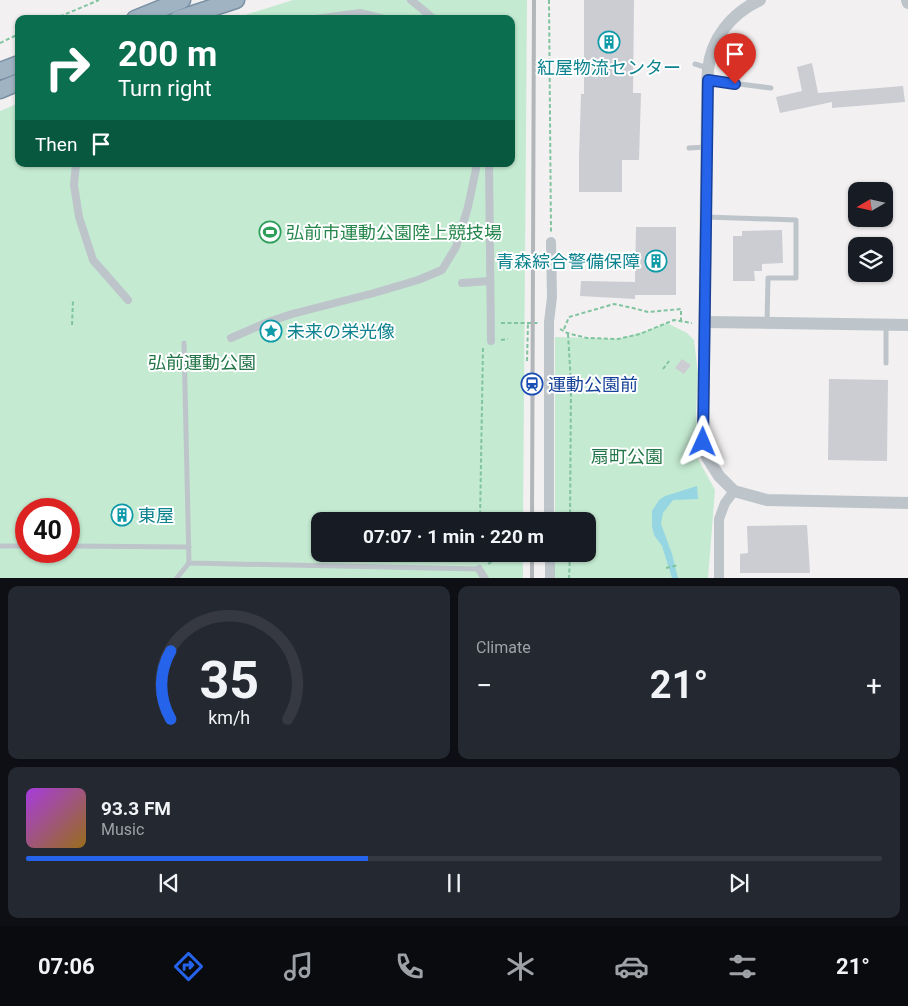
<!DOCTYPE html>
<html lang="en">
<head>
<meta charset="utf-8">
<style>
	body { margin:0; font-family:Roboto,"Noto Sans JP",sans-serif; background:#242831; color:#f1f3f6; height:100vh; display:flex; flex-direction:column; font-size:19px; white-space:nowrap }
	* { box-sizing:border-box; margin:0 }
	p { font-size:16px; color:#9ea1a6 }
	.icon { flex:none; width:28px; height:28px; fill:none; stroke:currentColor; stroke-width:2; stroke-linecap:round; stroke-linejoin:round }
	.map { position:relative; height:578px; overflow:hidden }
	.side { display:flex; flex-direction:column; gap:8px; padding:8px; background:#0d0f14; flex:1 }
	.side>* { flex:none }
	.hud { position:absolute; left:15px; top:15px; width:500px; height:152px; border-radius:10px; box-shadow:0 1px 4px #0004; background:#0b6e4f; color:#fff; overflow:hidden }
	.needle { width:32px; rotate:261deg }
	.tools { position:absolute; left:848px; top:182px; display:grid; gap:10px }
	.tools a { display:grid; place-items:center; width:45px; height:45px; border-radius:10px; background:#171b24; box-shadow:0 1px 4px #0004; font-size:25px }
	.speed { position:absolute; left:15px; top:498px; display:flex; gap:10px; font-size:25px; font-weight:700; text-align:center }
	.speed>* { display:grid; place-content:center; width:65px; height:65px; border-radius:50%; background:#171b24; box-shadow:0 1px 4px #0004; line-height:1 }
	.speed .limit { border:8px solid #d22; background:#fff; color:#111 }
	.pin { position:absolute; display:grid; place-items:center; width:42px; height:42px; color:#fff; margin:-51px -21px; border-radius:50% 50% 50% 0; rotate:-45deg; box-shadow:0 0 5px #0007 }
	.pin .icon { rotate:45deg }
	.me { position:absolute; width:55px; margin:-28px; rotate:1deg; stroke-linejoin:round; filter:drop-shadow(0 0 4px #0008) }
	.turn { display:flex; align-items:center; gap:18px; height:105px; padding:0 20px; font-size:22px }
	.turn .icon { width:65px; height:65px; stroke-width:2.5 }
	.turn b { display:block; font-size:35px; line-height:42px }
	.then { display:flex; align-items:center; height:48px; padding:0 20px; background:#0003; gap:10px; font-size:19px }
	.big { font-size:38px; font-weight:700; line-height:1.1 }
	.side .card { flex:1; display:flex; flex-direction:column; justify-content:center; gap:8px; min-width:0; padding:0 18px; border-radius:10px; background:#242831 }
	.side .dial { align-items:center; gap:0 }
	.dial svg { height:130px; overflow:visible; fill:none; stroke:#363941; stroke-width:7; stroke-linecap:round; text-anchor:middle }
	.dial text { fill:#f1f3f6; stroke:none }
	.song { display:flex; align-items:center; gap:15px }
	.cover { width:60px; height:60px; border-radius:8px; background:linear-gradient(135deg,hsl(280 70% 55%),hsl(40 70% 35%)) }
	.played { height:5px; border-radius:2px; background:linear-gradient(90deg,#2563eb 40%,#363941 40%) }
	.keys { display:flex; justify-content:space-around; direction:ltr }
	.heat { display:flex; justify-content:space-between; align-items:center; font-size:28px; direction:ltr }
	.side .tiles { flex:1; display:grid; gap:8px; grid-template-columns:1fr 1fr }
	.card:last-child { grid-column:span 2 }
	.trip { position:absolute; left:311px; top:512px; width:285px; height:50px; border-radius:10px; background:#171b24; box-shadow:0 1px 4px #0004; font-weight:700; line-height:50px; text-align:center }
	.tab-bar { display:flex; height:80px; justify-content:space-around; align-items:center; background:#090b0e; color:#9ea1a6 }
	.tab-bar .icon { width:35px; height:35px }
	.tab-bar .on { color:#2563eb }
	.tab-bar b { font-size:22px; color:#f1f3f6 }
	.map>svg:first-child { display:block }
	.green { fill:#c4ead1; fill-rule:evenodd }
	.water { fill:#96d6e2 }
	.building { fill:#cbcdd2 }
	.lines { fill:none; stroke-linecap:round; stroke-linejoin:round }
	.trunk-casing { stroke:#7990a4; stroke-width:19 }
	.path { stroke:#80c49f; stroke-width:2; stroke-dasharray:4 2.5; stroke-linecap:butt }
	.service { stroke:#bdc5cb; stroke-width:5 }
	.pedestrian { stroke:#bdc5cb; stroke-width:8 }
	.minor { stroke:#bdc5cb; stroke-width:10 }
	.tertiary { stroke:#bdc5cb; stroke-width:12 }
	.trunk { stroke:#a0b3c2; stroke-width:16 }
	.rail { stroke:#b3b6b9; stroke-width:4 }
	.route-casing { stroke:#184099; stroke-width:12 }
	.route { stroke:#2563eb; stroke-width:9 }
	.labels { text-anchor:middle; dominant-baseline:central; stroke-width:4; stroke-linejoin:round; paint-order:stroke }
	.culture-label { font-size:18px; fill:#0d838f; stroke:#fff; text-anchor:start }
	.leisure-label { font-size:18px; fill:#27864d; stroke:#fff; text-anchor:start }
	.park-label { font-size:18px; fill:#227547; stroke:#fff }
	.transit-label { font-size:18px; fill:#164399; stroke:#fff; text-anchor:start }
</style>
</head>
<body>
<div class="map">
<svg width="908" height="579" viewBox="0 0 908 579">
	<rect width="100%" height="100%" fill="#f2f0f0"/>
	<g class="green">
		<path d="M293,0H527L523,521H320V554H523V578H0V111L19,103V164H511V19H232ZM26,509H69V551H26Z"/>
		<path d="M667,323L687,333L694,340L698,374L696,411L698,459L715,490L708,578H555V554H588V521H555V337L618,339L646,331Z"/>
	</g>
	<path class="water" d="M697,486L698,499L673,500L663,513L661,524L672,554L678,578H672L662,546L654,535L652,526V511L659,500L665,496Z"/>
	<g class="building">
		<path d="M584,0H634L633,93H641L639,160H622V192H579V158L581,94H584Z"/>
		<path d="M812,63L818,93L903,86L905,102L832,108V102L780,113L776,97L802,91L797,67Z"/>
		<path d="M636,227H676V295H635V299L580,296L581,281L635,282Z"/>
		<path d="M782,230L783,263L762,264V271H754L755,281H733V236H742V231Z"/>
		<path d="M682,359L691,365L684,374L675,368Z"/>
		<path d="M829,379L888,380L887,461L828,460Z"/>
		<path d="M121,506L131,513L124,523L114,516Z"/>
		<path d="M807,525L810,573H740V554L748,553L747,526Z"/>
	</g>
	<g class="lines">
		<g class="trunk-casing">
			<g id="trunk">
				<path d="M135,19L182,0"/>
				<path d="M178,19L236,0"/>
				<path d="M0,71L19,64"/>
				<path d="M0,90L19,82"/>
			</g>
		</g>
		<g class="path">
			<path d="M549,0L551,233"/>
			<path d="M54,19L99,0"/>
			<path d="M0,43L19,34"/>
			<path d="M501,323H539"/>
			<path d="M72,325L73,301"/>
			<path d="M560,329L567,333L587,338L618,339L640,334L674,320L692,323"/>
			<path d="M564,329L569,317L614,304L633,308L648,312L681,309V321"/>
			<path d="M568,334L571,384L570,521"/>
			<path d="M501,340L508,339"/>
			<path d="M527,361L528,323H529"/>
			<path d="M663,369L669,361"/>
			<path d="M480,521L483,346"/>
			<path d="M479,559V554"/>
			<path d="M488,564L495,560L526,559L528,554"/>
			<path d="M666,568L678,565"/>
			<path d="M569,579L570,554"/>
		</g>
		<g class="service">
			<path d="M695,64L708,68"/>
			<path d="M708,80L771,88"/>
			<path d="M689,148L706,147"/>
			<path d="M706,217L796,220V278H768L767,323"/>
			<path d="M184,343L189,563L479,569"/>
			<path d="M886,363V325"/>
			<path d="M0,546H26"/>
			<path d="M69,546L189,547"/>
			<path d="M176,579L189,563"/>
		</g>
		<g class="pedestrian">
			<path d="M411,0L434,19"/>
			<path d="M315,19L360,13L384,19"/>
			<path d="M76,164L74,185L79,217L93,260L128,300"/>
			<path d="M489,164L491,341"/>
			<path d="M462,283L490,281"/>
			<path d="M231,338L268,322L292,314L374,293L418,280L442,270L456,247L468,207L476,169V164"/>
			<path d="M479,569L485,579"/>
		</g>
		<g class="minor">
			<path d="M549,521V322L552,297L551,242"/>
			<path d="M550,554V579"/>
			<path d="M719,579V519L725,503L734,491"/>
		</g>
		<g class="tertiary">
			<path d="M760,0C732,13 711,38 708,70C707,80 707,91 707,102L703,442L707,457L719,476L734,491L767,500L908,503"/>
			<path d="M907,0L908,3"/>
			<path d="M705,322L908,325"/>
		</g>
		<use href="#trunk" class="trunk"/>
		<g class="rail">
			<path d="M532,521L534,0"/>
			<path d="M532,579V554"/>
		</g>
	</g>
	<g class="lines">
		<g class="route-casing">
			<path id="route" d="M703,442L708,80L735,84"/>
		</g>
		<use href="#route" class="route"/>
	</g>
	<defs>
		<g id="building-ring" transform="scale(1.125)"><circle r="9.5" fill="#fff" stroke="#0f9aa8" stroke-width="1.5"/><path d="M-4-6H4V6H1V3H-1V6H-4ZM-2.5-4.3h1.7v1.8h-1.7ZM.8-4.3h1.7v1.8H.8ZM-2.5-1h1.7V.8h-1.7ZM.8-1h1.7V.8H.8Z" fill="#0f9aa8"/></g>
		<g id="stadium-ring" transform="scale(1.125)"><circle r="9.5" fill="#fff" stroke="#2e9e5b" stroke-width="1.5"/><path d="M0-5a6.5 5 0 1 0 0 10a6.5 5 0 1 0 0-10ZM-3.5-1.8h7v3.6h-7Z" fill="#2e9e5b"/></g>
		<g id="sight-ring" transform="scale(1.125)"><circle r="9.5" fill="#fff" stroke="#0f9aa8" stroke-width="1.5"/><path d="M0-6L1.8-2.2L6-1.7L2.9 1.2L3.7 5.4L0 3.3L-3.7 5.4L-2.9 1.2L-6-1.7L-1.8-2.2Z" fill="#0f9aa8"/></g>
		<g id="station-ring" transform="scale(1.125)"><circle r="9.5" fill="#fff" stroke="#1a4fb4" stroke-width="1.5"/><path d="M-3-6H3Q5-6 5-4V2Q5 4 3 4L4.5 6H3L1.5 4h-3L-3 6H-4.5L-3 4Q-5 4-5 2V-4Q-5-6-3-6ZM-3.5-4v3h7v-3ZM-3.5 1v1.5H-2V1ZM2 1v1.5H3.5V1Z" fill="#1a4fb4"/></g>
	</defs>
	<g fill-rule="evenodd">
		<use href="#building-ring" x="609" y="42"/>
		<use href="#stadium-ring" x="270" y="232"/>
		<use href="#building-ring" x="656" y="261"/>
		<use href="#sight-ring" x="271" y="331"/>
		<use href="#station-ring" x="532" y="384"/>
		<use href="#building-ring" x="122" y="515"/>
	</g>
	<g class="labels">
		<g class="culture-label">
			<text x="609" y="67" text-anchor="middle">紅屋物流センター</text>
			<text x="640" y="261" text-anchor="end">青森綜合警備保障</text>
			<text x="287" y="331">未来の栄光像</text>
			<text x="138" y="515">東屋</text>
		</g>
		<g class="leisure-label">
			<text x="286" y="232">弘前市運動公園陸上競技場</text>
		</g>
		<g class="park-label">
			<text x="202" y="362">弘前運動公園</text>
			<text x="627" y="456">扇町公園</text>
		</g>
		<g class="transit-label">
			<text x="548" y="384">運動公園前</text>
		</g>
	</g>
</svg>
<div class="tools">
<a><svg class="needle" viewBox="-14 -14 28 28"><path d="M0-13l5 13h-10z" fill="#e53935"/><path d="M0 13l5-13h-10z" fill="#9ea1a6"/></svg></a>
<a><svg class="icon" aria-label="layers" viewBox="0 0 24 24"><path d="M12 4l9 5-9 5-9-5zM3 14l9 5 9-5"/></svg></a>
</div>
<div class="speed"><div class="limit">40</div></div>
<div class="pin" style="left:735px;top:84px;background:#d93025"><svg class="icon" aria-label="arrive" viewBox="0 0 24 24"><path d="M6 21V4h12l-3 4 3 4H6"/></svg></div>
<svg class="me" style="left:703px;top:442px" viewBox="-20 -20 40 40"><path d="M0-17L14 15 0 8-14 15z" fill="#2563eb" stroke="#fff" stroke-width="4"/></svg>
<div class="trip">07:07 · 1 min · 220 m</div>
<div class="hud">
<div class="turn"><svg class="icon" aria-label="right" viewBox="0 0 24 24"><path d="M7 20v-9h11M14 6l5 5-5 5"/></svg><div><b>200 m</b>Turn right</div></div>
<div class="then">Then<svg class="icon" aria-label="arrive" viewBox="0 0 24 24"><path d="M6 21V4h12l-3 4 3 4H6"/></svg></div>
</div>
</div>
<section class="side">
<div class="tiles">
<div class="card dial"><svg viewBox="0 0 100 80">
<path d="M14 69A42 42 0 1 1 86 69"/>
<path d="M14 69A42 42 0 0 1 14 27" stroke="#2563eb"/>
<text x="50" y="56" font-size="32" font-weight="700">35</text>
<text x="50" y="72" font-size="11">km/h</text>
</svg></div>
<div class="card"><p>Climate</p>
<div class="heat"><a>−</a><b class="big">21°</b><a>+</a></div>
</div>
<div class="card">
<div class="song"><i class="cover"></i><div><b>93.3 FM</b><p>Music</p></div></div>
<div class="played"></div>
<div class="keys"><svg class="icon" aria-label="previous" viewBox="0 0 24 24"><path d="M18 5L8 12l10 7zM5 5v14"/></svg><svg class="icon" aria-label="pause" viewBox="0 0 24 24"><path d="M8 5v14M16 5v14"/></svg><svg class="icon" aria-label="next" viewBox="0 0 24 24"><path d="M6 5l10 7-10 7zM19 5v14"/></svg></div>
</div>
</div>
</section>
<nav class="tab-bar">
<b>07:06</b>
<svg class="icon on" aria-label="directions" viewBox="0 0 24 24"><path d="M12 3l9 9-9 9-9-9zM9 14v-3h6M13 9l2 2-2 2"/></svg>
<svg class="icon" aria-label="music" viewBox="0 0 24 24"><path d="M9 18V5l10-2v13"/><circle cx="6" cy="18" r="3"/><circle cx="16" cy="16" r="3"/></svg>
<svg class="icon" aria-label="phone" viewBox="0 0 24 24"><path d="M5 4h4l2 5-3 2q2 4 5 5l2-3 5 2v4C11 20 4 13 5 4z"/></svg>
<svg class="icon" aria-label="climate" viewBox="0 0 24 24"><path d="M12 3v18M4 7l16 10M4 17L20 7"/></svg>
<svg class="icon" aria-label="car" viewBox="0 0 24 24"><path d="M5 17H2v-5l4-1 3-4h7l3 4 3 1v5h-3M9 17h6M6 11h13"/><circle cx="7" cy="17" r="2"/><circle cx="17" cy="17" r="2"/></svg>
<svg class="icon" aria-label="filters" viewBox="0 0 24 24"><path d="M4 7h16M4 17h16"/><circle cx="9" cy="7" r="2"/><circle cx="15" cy="17" r="2"/></svg>
<b>21°</b>
</nav>
</body>
</html>
